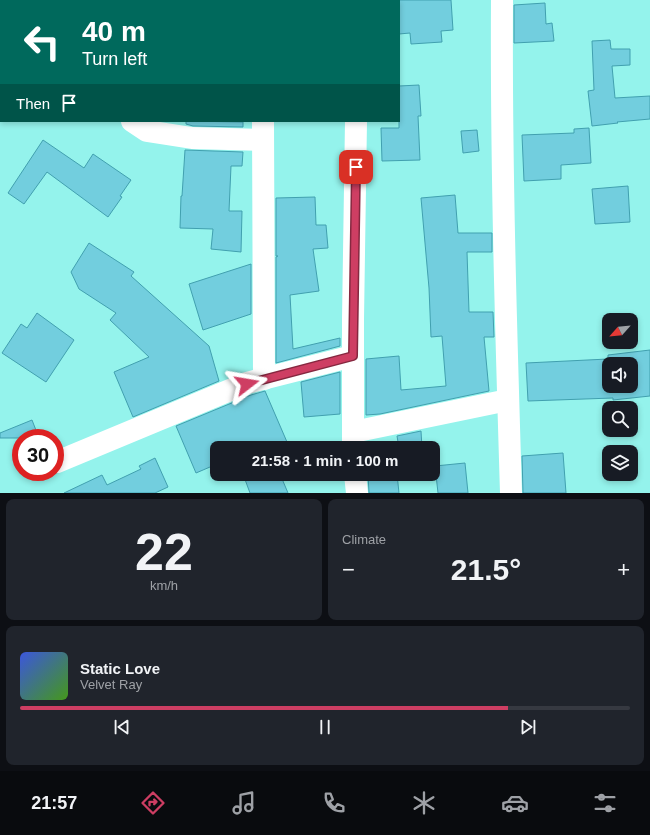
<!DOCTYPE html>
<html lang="en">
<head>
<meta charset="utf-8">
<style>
	body { margin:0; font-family:Arial,sans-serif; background:#20242c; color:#f1f3f6; height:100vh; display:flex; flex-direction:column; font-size:15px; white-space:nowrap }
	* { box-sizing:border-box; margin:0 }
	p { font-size:13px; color:#9ea1a6 }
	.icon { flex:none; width:22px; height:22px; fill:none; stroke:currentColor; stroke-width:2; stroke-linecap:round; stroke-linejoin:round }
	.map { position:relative; height:493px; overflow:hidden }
	.sheet { display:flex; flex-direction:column; gap:6px; padding:6px; background:#0d0f14; flex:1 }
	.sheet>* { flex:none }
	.banner { position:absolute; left:0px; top:0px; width:400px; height:122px; box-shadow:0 2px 6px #0003; background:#00695c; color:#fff; overflow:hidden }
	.needle { width:26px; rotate:243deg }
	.fabs { position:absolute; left:602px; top:313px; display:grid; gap:8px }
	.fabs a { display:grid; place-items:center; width:36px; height:36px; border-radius:8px; background:#171b24; box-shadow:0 2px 6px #0003; font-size:20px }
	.speed { position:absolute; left:12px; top:429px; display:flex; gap:8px; font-size:20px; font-weight:700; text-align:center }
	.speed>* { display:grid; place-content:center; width:52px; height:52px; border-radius:50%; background:#171b24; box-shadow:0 2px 6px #0003; line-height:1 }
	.speed .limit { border:6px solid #d22; background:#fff; color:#111 }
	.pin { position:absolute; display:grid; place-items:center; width:34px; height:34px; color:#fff; margin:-17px; border-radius:8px; box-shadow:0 2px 6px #0006 }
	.me { position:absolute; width:44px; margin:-22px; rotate:76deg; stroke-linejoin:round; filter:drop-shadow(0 0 3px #0008) }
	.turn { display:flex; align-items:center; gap:14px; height:84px; padding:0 16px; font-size:18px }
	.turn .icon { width:52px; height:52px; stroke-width:2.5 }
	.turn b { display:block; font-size:28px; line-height:34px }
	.then { display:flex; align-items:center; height:38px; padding:0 16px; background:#0003; gap:8px; font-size:15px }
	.big { font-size:30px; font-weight:600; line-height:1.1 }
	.sheet .widget { flex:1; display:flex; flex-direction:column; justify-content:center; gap:6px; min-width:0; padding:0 14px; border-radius:8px; background:#20242c }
	.sheet .dial { align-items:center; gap:0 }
	.dial b { font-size:52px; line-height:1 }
	.song { display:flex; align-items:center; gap:12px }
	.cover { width:48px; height:48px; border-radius:6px; background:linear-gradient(135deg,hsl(230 70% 55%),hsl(100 70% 35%)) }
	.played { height:4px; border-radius:2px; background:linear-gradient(90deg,#ce3e63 80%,#363941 80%) }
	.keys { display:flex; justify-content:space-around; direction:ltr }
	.heat { display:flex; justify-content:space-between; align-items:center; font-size:22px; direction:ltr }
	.sheet .tiles { flex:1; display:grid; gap:6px; grid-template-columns:1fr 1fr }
	.widget:last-child { grid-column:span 2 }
	.trip { position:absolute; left:210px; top:441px; width:230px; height:40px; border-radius:8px; background:#171b24; box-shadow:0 2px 6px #0003; font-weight:600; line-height:40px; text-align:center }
	.dock { display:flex; height:64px; justify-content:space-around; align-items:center; background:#090b0e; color:#9ea1a6 }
	.dock .icon { width:28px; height:28px }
	.dock .active { color:#ce3e63 }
	.dock b { font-size:18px; color:#f1f3f6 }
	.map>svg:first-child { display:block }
	.building { fill:#72cede; stroke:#41a0af; fill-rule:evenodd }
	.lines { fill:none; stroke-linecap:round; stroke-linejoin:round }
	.minor { stroke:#fff; stroke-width:22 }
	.route-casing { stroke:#862840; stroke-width:10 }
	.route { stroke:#ce3e63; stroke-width:7 }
</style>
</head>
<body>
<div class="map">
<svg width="650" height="493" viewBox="0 0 650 493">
	<rect width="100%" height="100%" fill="#94f3ec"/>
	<g class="building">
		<path d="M399,0H451L453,30L441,31L442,42L411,44L410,33L399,34Z"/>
		<path d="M545,3L546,24L552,23L554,41L514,43V5Z"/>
		<path d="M610,40L611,49H630V65L612,66L615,98L650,96V119L617,122L618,123L592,126L588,91L594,90L592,41Z"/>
		<path d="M419,85L421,116H418L420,160L382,161L381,128H399V86Z"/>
		<path d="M186,121L243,122V127L193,126L186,124Z"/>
		<path d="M589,128L591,163L561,165V179L524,181L522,135L574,133V129Z"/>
		<path d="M477,130L479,151L463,153L461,131Z"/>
		<path d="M43,140L84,168L93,154L131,180L120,196L122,197L108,217L47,172L24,204L8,193Z"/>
		<path d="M185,150L243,152L242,166H231L229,211H242L241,252L211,249L213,229L180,228L181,196H182Z"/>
		<path d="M628,186L630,222L595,224L592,189Z"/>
		<path d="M455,195L458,233H492V252H467L469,312H493L494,337H484L489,391L380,414L366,415V359L399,356L401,390L446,386L442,336L431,337L429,288L421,198Z"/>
		<path d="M315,197L316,225H326L328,248L313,249L319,291L290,295L293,349L340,338V346L276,363V257L278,256H276V198Z"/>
		<path d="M89,243L134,272L131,276L209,346L219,381L133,417L114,372L149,357L110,320L116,313L79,289L71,272Z"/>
		<path d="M251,264V314L203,330L189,284Z"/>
		<path d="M37,313L74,340L46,382L2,353L21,324L27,328Z"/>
		<path d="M650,350V396L613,400V398L528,401L526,363L608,359V355ZM609,364H631V386H609Z"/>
		<path d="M340,372V414L304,417L301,382Z"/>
		<path d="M265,391L287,442L272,448H217V464L196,473L176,426L251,395Z"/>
		<path d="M32,420L39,438H0V433Z"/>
		<path d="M421,431L422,448H399L397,436Z"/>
		<path d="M563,453L566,493H523L522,456Z"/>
		<path d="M155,458L168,487L155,493H64L102,475L107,485L141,469L139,466Z"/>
		<path d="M465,463L468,493H438L435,466Z"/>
		<path d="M243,474H280L288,493H250Z"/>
		<path d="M368,474H397L399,493H369Z"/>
	</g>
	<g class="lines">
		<g class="minor">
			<path d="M262,0V1"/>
			<path d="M502,0C501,164 506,329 511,493"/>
			<path d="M361,1V0"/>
			<path d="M0,31H1"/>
			<path d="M132,121L147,131L192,138L263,140"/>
			<path d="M263,121L264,379"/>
			<path d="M353,432L508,400"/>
			<path d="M353,448V319L356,121"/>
			<path d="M57,462L247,383L353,356"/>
			<path d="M355,474L357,493"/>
		</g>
	</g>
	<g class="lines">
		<g class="route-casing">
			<path id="route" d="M247,384L353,356L356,167"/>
		</g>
		<use href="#route" class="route"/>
	</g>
</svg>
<div class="fabs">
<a><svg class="needle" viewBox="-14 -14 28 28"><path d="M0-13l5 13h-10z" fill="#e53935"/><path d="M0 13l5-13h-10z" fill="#9ea1a6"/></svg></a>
<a><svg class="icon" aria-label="sound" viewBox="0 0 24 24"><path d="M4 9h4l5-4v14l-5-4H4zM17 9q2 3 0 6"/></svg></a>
<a><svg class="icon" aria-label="search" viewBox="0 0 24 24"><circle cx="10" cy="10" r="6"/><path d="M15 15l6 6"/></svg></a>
<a><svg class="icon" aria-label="layers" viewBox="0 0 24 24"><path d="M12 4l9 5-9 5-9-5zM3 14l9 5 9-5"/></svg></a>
</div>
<div class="speed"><div class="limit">30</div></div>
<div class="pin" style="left:356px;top:167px;background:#d93025"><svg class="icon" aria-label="arrive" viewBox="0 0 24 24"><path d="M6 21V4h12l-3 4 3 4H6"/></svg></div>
<svg class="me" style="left:247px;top:384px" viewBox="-20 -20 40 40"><path d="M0-17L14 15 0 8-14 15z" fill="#ce3e63" stroke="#fff" stroke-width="4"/></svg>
<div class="trip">21:58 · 1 min · 100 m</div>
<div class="banner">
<div class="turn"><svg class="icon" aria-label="left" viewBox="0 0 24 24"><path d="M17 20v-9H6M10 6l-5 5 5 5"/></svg><div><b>40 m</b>Turn left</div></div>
<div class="then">Then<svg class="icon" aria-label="arrive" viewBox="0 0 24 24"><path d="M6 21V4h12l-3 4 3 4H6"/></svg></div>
</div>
</div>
<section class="sheet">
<div class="tiles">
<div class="widget dial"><b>22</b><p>km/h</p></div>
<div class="widget"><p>Climate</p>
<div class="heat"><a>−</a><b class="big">21.5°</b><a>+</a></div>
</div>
<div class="widget">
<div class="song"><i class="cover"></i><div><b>Static Love</b><p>Velvet Ray</p></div></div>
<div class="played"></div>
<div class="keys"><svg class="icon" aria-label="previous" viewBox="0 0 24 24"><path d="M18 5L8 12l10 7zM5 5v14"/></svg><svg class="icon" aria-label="pause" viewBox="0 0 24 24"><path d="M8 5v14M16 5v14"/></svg><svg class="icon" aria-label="next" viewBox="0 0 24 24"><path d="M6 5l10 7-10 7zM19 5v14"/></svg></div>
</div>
</div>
</section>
<nav class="dock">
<b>21:57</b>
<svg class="icon active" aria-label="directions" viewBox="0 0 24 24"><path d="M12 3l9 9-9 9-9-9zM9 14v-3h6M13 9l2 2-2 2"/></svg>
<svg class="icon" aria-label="music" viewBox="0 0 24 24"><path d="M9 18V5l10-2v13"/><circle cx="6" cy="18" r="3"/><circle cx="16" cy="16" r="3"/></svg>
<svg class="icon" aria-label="phone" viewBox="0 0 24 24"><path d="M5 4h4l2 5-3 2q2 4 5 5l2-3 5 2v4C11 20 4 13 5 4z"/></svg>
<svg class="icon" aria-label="climate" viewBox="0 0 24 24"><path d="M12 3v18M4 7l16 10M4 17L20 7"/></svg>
<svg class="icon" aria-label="car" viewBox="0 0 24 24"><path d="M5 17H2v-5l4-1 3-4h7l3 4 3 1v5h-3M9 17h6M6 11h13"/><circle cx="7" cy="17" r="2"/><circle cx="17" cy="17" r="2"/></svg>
<svg class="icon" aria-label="filters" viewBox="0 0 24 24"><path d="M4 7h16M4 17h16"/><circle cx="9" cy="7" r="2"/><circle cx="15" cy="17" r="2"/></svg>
</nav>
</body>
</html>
